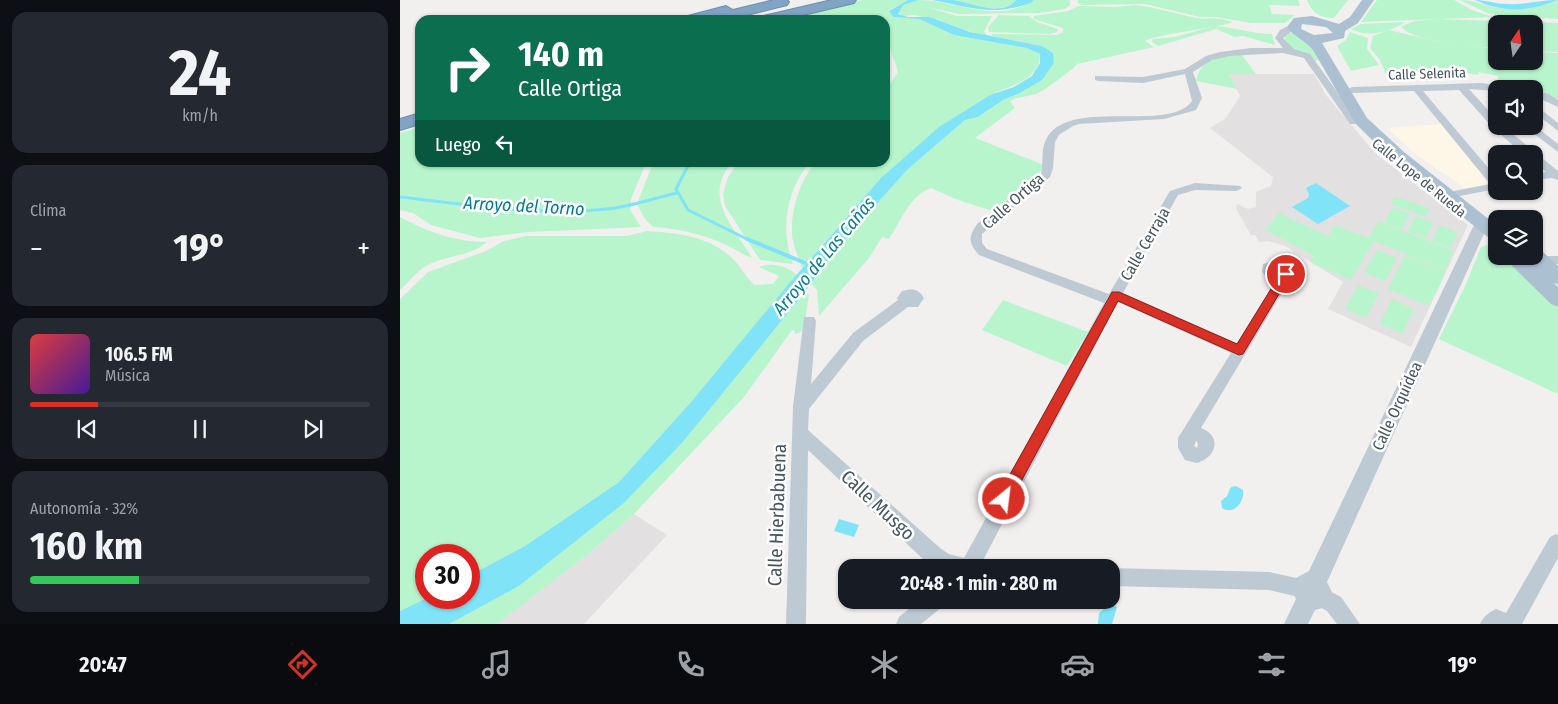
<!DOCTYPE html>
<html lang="es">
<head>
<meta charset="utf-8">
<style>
	body { margin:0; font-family:"Fira Sans Condensed",sans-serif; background:#242831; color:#f1f3f6; height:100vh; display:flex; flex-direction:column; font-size:19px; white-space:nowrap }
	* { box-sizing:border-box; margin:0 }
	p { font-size:16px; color:#9ea1a6 }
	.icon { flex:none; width:28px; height:28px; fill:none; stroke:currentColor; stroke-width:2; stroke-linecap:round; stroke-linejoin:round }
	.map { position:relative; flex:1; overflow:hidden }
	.side { display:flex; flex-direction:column; gap:12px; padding:12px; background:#0d0f14; width:400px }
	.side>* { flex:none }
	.hud { position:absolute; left:15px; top:15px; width:475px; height:152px; border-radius:15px; box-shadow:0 1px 4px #0004; background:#0b6e4f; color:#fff; overflow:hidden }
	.needle { width:32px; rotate:13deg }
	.fabs { position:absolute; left:1088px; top:15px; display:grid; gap:10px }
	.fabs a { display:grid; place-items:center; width:55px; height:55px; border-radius:10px; background:#171b24; box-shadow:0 1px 4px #0004; font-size:25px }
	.speed { position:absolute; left:15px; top:544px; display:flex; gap:10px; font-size:25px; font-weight:700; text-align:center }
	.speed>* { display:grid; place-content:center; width:65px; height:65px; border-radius:50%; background:#171b24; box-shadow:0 1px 4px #0004; line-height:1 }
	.speed .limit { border:8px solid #d22; background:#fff; color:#111 }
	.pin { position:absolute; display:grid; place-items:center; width:42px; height:42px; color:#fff; margin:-21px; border:2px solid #fff; border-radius:50%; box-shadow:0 1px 5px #0007 }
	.me { position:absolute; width:55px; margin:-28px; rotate:29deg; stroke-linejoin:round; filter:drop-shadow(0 0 4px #0008) }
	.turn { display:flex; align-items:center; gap:18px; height:105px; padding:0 20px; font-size:22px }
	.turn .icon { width:65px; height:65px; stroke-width:2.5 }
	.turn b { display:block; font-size:35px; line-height:42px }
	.then { display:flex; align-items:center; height:48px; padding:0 20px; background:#0003; gap:10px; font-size:19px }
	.big { font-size:38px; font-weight:700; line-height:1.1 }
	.side .tile { flex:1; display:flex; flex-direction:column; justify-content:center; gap:8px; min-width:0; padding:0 18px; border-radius:15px; background:#242831 }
	.side .dial { align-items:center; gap:0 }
	.dial b { font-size:65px; line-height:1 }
	.song { display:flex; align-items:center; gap:15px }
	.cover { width:60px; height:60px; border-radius:8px; background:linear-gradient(135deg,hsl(0 70% 55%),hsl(260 70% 35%)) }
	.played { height:5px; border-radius:2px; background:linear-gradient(90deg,#d93025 20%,#363941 20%) }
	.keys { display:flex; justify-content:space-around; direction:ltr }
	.heat { display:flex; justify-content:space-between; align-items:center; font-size:28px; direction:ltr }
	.charge { height:8px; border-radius:4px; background:linear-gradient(90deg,#34c759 32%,#363941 0) }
	.trip { position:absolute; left:438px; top:559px; width:282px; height:50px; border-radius:15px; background:#171b24; box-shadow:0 1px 4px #0004; font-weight:700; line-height:50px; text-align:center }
	.tab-bar { display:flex; height:80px; justify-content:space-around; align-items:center; background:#090b0e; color:#9ea1a6 }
	.tab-bar .icon { width:35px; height:35px }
	.tab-bar .on { color:#d93025 }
	.tab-bar b { font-size:22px; color:#f1f3f6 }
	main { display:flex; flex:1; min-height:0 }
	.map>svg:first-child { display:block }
	.commercial { fill:#fef6e6 }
	.education { fill:#e3e0e1 }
	.green { fill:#b8f5cd }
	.water { fill:#80e3f7 }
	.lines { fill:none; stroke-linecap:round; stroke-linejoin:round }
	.stream-far1 { stroke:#80e3f7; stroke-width:3 }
	.stream { stroke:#80e3f7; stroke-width:4 }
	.motorway-casing { stroke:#6c8fb0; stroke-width:2 }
	.minor { fill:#becad3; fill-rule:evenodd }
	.tertiary { fill:#becad3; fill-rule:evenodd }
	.primary { fill:#abc0d1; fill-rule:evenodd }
	.motorway { fill:#81a4c4; fill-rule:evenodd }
	.route { fill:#d93025; stroke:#8d1f18 }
	.labels { text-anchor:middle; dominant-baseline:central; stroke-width:5; stroke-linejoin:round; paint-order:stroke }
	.far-street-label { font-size:14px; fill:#45545f; stroke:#fff }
	.street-label { font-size:16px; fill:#45545f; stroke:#fff }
	.water-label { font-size:18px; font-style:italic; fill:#037d96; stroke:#fff }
	.near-street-label { font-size:19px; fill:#45545f; stroke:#fff }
</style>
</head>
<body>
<main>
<section class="side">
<div class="tile dial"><b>24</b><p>km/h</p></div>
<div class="tile"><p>Clima</p>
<div class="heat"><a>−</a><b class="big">19°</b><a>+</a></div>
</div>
<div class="tile">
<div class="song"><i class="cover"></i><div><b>106.5 FM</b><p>Música</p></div></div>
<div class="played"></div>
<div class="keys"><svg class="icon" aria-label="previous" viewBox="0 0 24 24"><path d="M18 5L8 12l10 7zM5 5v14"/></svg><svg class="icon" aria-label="pause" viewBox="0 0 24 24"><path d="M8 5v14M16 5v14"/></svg><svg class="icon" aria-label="next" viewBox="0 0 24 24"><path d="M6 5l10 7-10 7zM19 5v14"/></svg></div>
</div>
<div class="tile"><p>Autonomía · 32%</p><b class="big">160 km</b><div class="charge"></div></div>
</section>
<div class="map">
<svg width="1158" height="624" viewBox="0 0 1158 624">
	<rect width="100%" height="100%" fill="#f2efef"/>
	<path class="commercial" d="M1042,124L1083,174L1080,175L1091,184L1066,189L1014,153L987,128Z"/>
	<g class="education">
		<path d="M829,74H914L926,95L976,154L1068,225L1011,347L928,309L943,282L885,246L868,241L859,242L855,235H851L836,209L837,204L848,209L856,207V192L871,186L873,177L810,128L826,118L840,96Z"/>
		<path d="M234,514L267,535L184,624H96L187,555Z"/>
	</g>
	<g class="green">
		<path d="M462,0H508L489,10L493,17L519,19L554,35L627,48L640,54C639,82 609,85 589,96C581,100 574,106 566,110C501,151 453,210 402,268C399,257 392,244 392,233C391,209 400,181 415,163L485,162V92L498,72L490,48L485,45V20H379Z"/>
		<path d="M519,0C547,0 573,13 601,11C611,11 621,6 631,3L634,0H670V5L665,9L640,13L559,14L527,7L557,16H592L584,32L589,37L515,15L503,16L498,13L503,5Z"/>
		<path d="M552,0H616C603,17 569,3 552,0Z"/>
		<path d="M678,0H898L900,6L869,5L872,14L895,15L885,23H851L816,17H800L745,4L682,5L678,3Z"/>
		<path d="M907,0H948L934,18C920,18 912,13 907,0Z"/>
		<path d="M977,0H1054L1072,10L1093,17L961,22Z"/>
		<path d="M1060,0C1076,0 1084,6 1099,8C1118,11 1141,8 1158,0V19L1089,14Z"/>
		<path d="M735,5C756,7 776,14 797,18C809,20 820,16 832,22C828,26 758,34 745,41L754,47L677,64C675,68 641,93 636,94C627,97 619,96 610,101L615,108L575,138L644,165L640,172L593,211L558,200L531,188C510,195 501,221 489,239L482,237L469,258L419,316L417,290L411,283L437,248L507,170L565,120L578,117L603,100L620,93L641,80L654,63L642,46L592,36V34L657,35L663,32V28L634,19V16L668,11L679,6L715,7Z"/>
		<path d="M599,15L629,16L637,22L658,29L657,32L650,34L589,32L588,27Z"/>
		<path d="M1038,19L1158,23V52L1134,51V24H1096V48C1073,46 1016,43 1001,27L1014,21Z"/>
		<path d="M1005,22C991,32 967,38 951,29L961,24Z"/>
		<path d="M814,26C835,27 852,34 872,34L875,45L843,36L835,37L816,29L758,46L752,42L753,39L775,37Z"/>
		<path d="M989,30L1035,41L1096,49V61H1099L1098,64L1100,65L1102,61H1134V52L1158,53V100C1141,88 1128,89 1107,89L1098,80V76L1078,72V75L1056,72L986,75L980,60L970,48L973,36Z"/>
		<path d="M888,31C901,38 914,46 920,59L915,61L891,48L885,41V36Z"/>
		<path d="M950,32L968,38L967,49L979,65L951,71L937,46L946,40Z"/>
		<path d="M842,55L856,74H829L837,89L796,81C801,57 821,57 842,55Z"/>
		<path d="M20,127V162L246,163L231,199L230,210L241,227L129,232L80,238L31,225L13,213L0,210V133Z"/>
		<path d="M339,162L409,163C386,192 380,229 393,264L360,260L325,206L323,194L328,177Z"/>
		<path d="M253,163H331C303,199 333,225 352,258C341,254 334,248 324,244C300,233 279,229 253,227L245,219L237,204Z"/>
		<path d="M995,196L1030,209L1026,217L991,204Z"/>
		<path d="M993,207L1010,214L1002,229L984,222Z"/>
		<path d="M879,213L928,236L935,225L968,238L979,221L1054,251L1045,270L974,241L951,280L910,262L914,256L866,230Z"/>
		<path d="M1016,216L1034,223L1026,238L1007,231Z"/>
		<path d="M0,217C28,232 55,242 87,242C70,257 45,255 26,266C16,272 8,283 0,290Z"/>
		<path d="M1040,225L1058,232L1051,248L1032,241Z"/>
		<path d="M247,231C277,233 309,236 332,258C342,267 345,277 355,285L373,284L379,276L359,267C372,262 387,266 397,275L291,402L219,482L125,546L69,576V555H26L27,598L0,611V299L28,272L86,251L104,241L126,236H227Z"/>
		<path d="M1087,245L1096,250V256H1103L1158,308V394L1039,339L1066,284L1081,247Z"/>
		<path d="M977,250L997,258L985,281L964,272Z"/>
		<path d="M1005,255L1046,271L1029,306L988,289Z"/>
		<path d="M958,285L979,293L966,318L945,309Z"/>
		<path d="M405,292L409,295L405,321L401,332L395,334V331L392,330L344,397L234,514L187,555L100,622L96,624H49L119,586L224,503L282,443Z"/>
		<path d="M992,299L1014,309L1003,334L980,324Z"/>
		<path d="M603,300L688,332L667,366L582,330Z"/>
	</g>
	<g class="water">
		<path d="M508,0H519L503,5L498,14L508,17H529L570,32L642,46L653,53L654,63L642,80L620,93L603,100L578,117L565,120L507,170L437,248L401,297L282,443L224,503L119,586L49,624H0V611L27,598H69V576L125,546L219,482L291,402L392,280L481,178L539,127L590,95L614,87L632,76L640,63V54L627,48L554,35L519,19L493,17L489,11Z"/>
		<path d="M532,0C539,0 546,0 552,0C570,2 602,18 616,0H634L631,3C588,17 573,7 532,0Z"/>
		<path d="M1075,0C1086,0 1096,4 1106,4C1124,5 1141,0 1158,0C1129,12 1103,13 1075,0Z"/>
		<path d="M916,183L950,206L918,224L892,207L908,198L909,194L906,188Z"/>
		<path d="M836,486L843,490C845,501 834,516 822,508L821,501L827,496L831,487Z"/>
		<path d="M439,519L459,525L454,537L434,531Z"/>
		<path d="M711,603L717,607L712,624H698L699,613Z"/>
	</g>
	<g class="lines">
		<g class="stream-far1">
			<path d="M290,162L276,189L288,210L349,240"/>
			<path d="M0,197C68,205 138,216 206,209C230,207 254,198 277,193"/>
		</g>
		<path class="stream" d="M347,239L410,265"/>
		<g class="motorway-casing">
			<g id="motorway">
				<path d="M374,0H387L389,2L387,5L327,20H282L284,17L326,6L333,10Z"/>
				<path d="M432,0H456L454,3L382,20H357L359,17Z"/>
				<path d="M20,113V124L0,130V119Z"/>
			</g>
		</g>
		<g class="minor">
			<path d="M890,25L897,27L883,38L894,49L910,54L959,122L958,124H950L904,58L883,53L830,56L812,60L793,72L802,98L796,110L764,119L679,124L673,126L659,135L655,142L653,168L650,177L582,234V243L587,249L709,294L770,191L795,183L840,186L842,188L836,191L795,190L778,195L723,293L837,343L875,282L869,280L862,272L863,264L875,261L888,265L892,276L801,428C822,436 817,457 797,463L785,460L778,448V438L831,353L718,302L579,568H536L526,562L408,450L406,624H386L393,407L404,317H414L416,321L411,384L453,333L498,300L497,298L502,291C512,288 519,289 524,298L518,307H508L463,341L409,409L408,430L540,548L549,554L564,558L704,303L579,255C568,243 568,236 578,223L641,174C644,161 640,148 648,136C673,98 770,133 792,101L785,74L743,83L698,81L695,80V76L743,77L785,69L806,56L820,52L851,48H883L875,38L880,30ZM796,441L798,444L797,448L794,446Z"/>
			<path d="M1082,83L1106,87L1108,89H1096V91L1069,89L1096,119V126H1103L1158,171V180L1152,178L1134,180V174L1146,172L1134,162V154H1123L1093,128L1059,90L1023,91L1096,177V189L1054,197V191L1090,184L1014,91L952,93L947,90L952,87Z"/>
			<path d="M1134,90L1149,94L1158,100V107L1134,96Z"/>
			<path d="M1134,104L1158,123V131L1134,112Z"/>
			<path d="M1134,125L1158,144V152L1124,126Z"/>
			<path d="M1141,256H1158V264L1136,263L1135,260L1136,257Z"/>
			<path d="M1156,534L1158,535V558L1122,624H1080C1084,616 1088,613 1096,609L1106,613L1150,537Z"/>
			<path d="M711,568L869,572L910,581L913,588L910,595L903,598L869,590L711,586Z"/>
			<path d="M920,586L941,597L960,624H937L927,611L913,603L910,596L913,589Z"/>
			<path d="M520,600H545L542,607L521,624H496L499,617Z"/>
		</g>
		<path class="tertiary" d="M1080,222L1087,227L927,582L932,592L926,607L915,610L908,624H884L896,599L892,590L896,578L909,571L1073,227Z"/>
		<g class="primary">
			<path d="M962,0H974L958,23L945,31L944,38L922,43L967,118L1004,152L1096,225V240L1089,238L992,160L956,124L913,50C905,40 894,37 887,27L894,18L912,16L939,24L950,17ZM902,24L926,27L933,33L914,35L901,29Z"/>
			<path d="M1134,248L1141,250L1158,266V284L1154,283L1158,287V307L1151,304L1102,256H1134Z"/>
		</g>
		<use href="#motorway" class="motorway"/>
	</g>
	<path class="route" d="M886,270L891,274L843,354L839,355L718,301L609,504L604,506L599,504L597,499L599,494L712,292H719L837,344L882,271Z"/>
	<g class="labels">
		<g class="far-street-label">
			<text transform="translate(1027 74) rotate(-2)">Calle Selenita</text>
			<text transform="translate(1019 178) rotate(39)">Calle Lope de Rueda</text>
		</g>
		<g class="street-label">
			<text transform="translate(613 201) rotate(-41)">Calle Ortiga</text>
			<text transform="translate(745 244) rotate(-60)">Calle Cerraja</text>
			<text transform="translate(997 406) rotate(-65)">Calle Orquídea</text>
		</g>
		<g class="water-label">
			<text transform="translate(124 206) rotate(3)">Arroyo del Torno</text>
			<text transform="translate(424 256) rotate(-50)">Arroyo de Las Cañas</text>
		</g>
		<g class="near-street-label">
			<text transform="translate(478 505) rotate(43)">Calle Musgo</text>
			<text transform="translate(377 515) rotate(-88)">Calle Hierbabuena</text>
		</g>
	</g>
</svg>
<div class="fabs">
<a><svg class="needle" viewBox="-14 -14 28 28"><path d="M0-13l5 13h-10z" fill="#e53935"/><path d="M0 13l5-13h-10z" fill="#9ea1a6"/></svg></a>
<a><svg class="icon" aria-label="sound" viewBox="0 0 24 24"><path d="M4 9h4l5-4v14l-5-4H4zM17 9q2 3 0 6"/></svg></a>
<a><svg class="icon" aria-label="search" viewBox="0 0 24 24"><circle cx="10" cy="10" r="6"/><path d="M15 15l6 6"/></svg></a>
<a><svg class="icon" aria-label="layers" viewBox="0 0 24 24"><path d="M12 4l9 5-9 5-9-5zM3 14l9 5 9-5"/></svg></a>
</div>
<div class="speed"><div class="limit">30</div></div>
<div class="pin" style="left:886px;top:274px;background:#d93025"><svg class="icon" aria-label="arrive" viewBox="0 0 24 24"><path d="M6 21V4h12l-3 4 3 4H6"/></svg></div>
<svg class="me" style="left:604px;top:499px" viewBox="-20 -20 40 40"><circle r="17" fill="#d93025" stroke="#fff" stroke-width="3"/><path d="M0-11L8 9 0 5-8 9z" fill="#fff"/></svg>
<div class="trip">20:48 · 1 min · 280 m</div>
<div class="hud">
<div class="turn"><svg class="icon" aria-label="right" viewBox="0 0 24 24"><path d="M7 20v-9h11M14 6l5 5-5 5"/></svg><div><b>140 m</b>Calle Ortiga</div></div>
<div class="then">Luego<svg class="icon" aria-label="left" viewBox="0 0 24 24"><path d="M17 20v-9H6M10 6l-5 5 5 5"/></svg></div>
</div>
</div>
</main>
<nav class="tab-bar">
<b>20:47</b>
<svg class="icon on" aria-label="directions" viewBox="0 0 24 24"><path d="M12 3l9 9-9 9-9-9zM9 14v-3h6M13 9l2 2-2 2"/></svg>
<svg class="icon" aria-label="music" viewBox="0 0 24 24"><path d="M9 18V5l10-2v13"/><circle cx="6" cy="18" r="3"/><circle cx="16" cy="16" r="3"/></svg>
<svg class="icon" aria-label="phone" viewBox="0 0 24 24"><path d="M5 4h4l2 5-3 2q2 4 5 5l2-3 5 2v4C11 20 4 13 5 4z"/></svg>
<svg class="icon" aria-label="climate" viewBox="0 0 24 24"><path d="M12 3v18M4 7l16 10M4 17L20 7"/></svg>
<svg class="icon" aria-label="car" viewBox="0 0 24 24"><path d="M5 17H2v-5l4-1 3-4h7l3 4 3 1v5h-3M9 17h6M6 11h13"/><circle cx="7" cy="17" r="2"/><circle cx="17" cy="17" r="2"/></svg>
<svg class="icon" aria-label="filters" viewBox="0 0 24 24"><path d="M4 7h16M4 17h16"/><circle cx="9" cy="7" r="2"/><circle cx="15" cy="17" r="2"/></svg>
<b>19°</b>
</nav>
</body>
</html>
